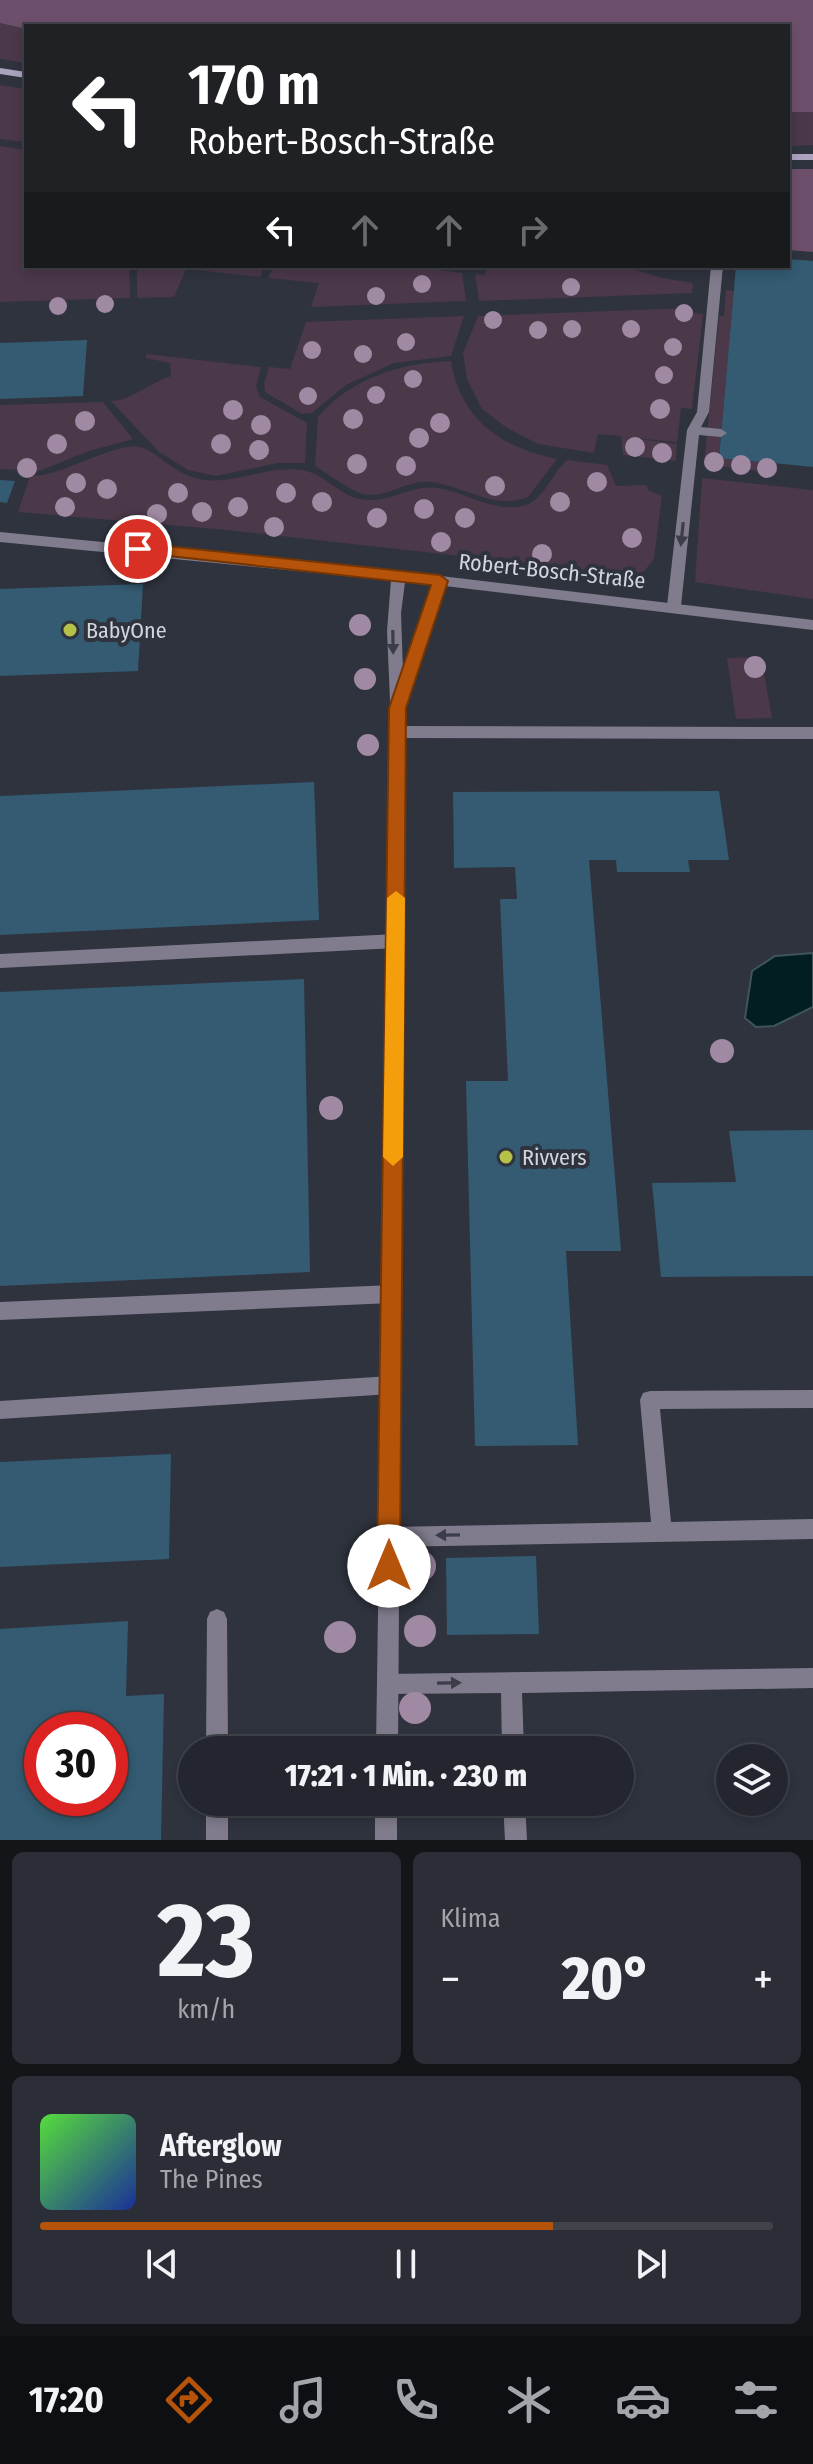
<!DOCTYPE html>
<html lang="de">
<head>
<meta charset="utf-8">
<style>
	body { margin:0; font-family:"Fira Sans Condensed",sans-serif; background:#2b2e36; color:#f1f3f6; height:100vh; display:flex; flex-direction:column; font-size:30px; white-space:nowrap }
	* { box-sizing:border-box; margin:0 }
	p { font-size:26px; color:#a3a5aa }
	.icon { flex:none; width:44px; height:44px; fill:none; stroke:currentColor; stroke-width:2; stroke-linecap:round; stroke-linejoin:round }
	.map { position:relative; height:1840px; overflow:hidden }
	.drawer { display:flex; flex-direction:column; gap:12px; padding:12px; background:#131519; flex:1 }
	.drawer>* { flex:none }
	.hud { position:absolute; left:24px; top:24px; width:766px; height:244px; border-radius:0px; box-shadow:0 4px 12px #0003,0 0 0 2px #40434a; background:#202124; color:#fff; overflow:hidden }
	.buttons { position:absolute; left:716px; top:1744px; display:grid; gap:16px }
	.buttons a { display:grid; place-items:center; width:72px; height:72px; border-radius:50%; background:#23262e; box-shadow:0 4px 12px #0003,0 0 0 2px #40434a; font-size:40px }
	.speed { position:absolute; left:24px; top:1712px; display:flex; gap:16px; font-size:40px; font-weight:700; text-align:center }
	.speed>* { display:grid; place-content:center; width:104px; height:104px; border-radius:50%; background:#23262e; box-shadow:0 4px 12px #0003,0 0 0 2px #40434a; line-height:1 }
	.speed .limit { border:12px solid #d22; background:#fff; color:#111 }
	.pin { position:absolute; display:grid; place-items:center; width:68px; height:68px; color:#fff; margin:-34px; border:4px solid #fff; border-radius:50%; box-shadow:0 2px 8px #0007 }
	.me { position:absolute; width:88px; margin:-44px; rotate:0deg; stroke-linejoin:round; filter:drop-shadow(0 0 6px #0008) }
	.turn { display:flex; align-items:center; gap:28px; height:168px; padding:0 32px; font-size:36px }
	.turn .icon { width:104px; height:104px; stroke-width:2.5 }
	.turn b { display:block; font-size:56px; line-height:68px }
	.lanes { display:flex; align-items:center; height:76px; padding:0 32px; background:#0003; justify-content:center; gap:40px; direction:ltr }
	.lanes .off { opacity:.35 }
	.big { font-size:60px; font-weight:800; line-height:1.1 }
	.drawer .widget { flex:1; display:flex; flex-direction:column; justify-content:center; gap:12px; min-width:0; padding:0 28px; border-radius:12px; background:#2b2e36 }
	.drawer .dial { align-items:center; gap:0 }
	.dial b { font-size:104px; line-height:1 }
	.song { display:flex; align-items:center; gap:24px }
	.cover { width:96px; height:96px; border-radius:12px; background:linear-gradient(135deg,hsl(110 70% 55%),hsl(230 70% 35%)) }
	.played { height:8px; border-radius:4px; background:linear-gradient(90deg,#b45309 70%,#40434a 70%) }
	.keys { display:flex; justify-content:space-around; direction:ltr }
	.heat { display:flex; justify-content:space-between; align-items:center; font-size:44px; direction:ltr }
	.drawer .tiles { flex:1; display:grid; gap:12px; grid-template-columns:1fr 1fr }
	.widget:last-child { grid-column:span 2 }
	.trip { position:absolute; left:178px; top:1736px; width:456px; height:80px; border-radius:40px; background:#23262e; box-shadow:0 4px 12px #0003,0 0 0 2px #40434a; font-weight:800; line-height:80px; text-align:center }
	.menu { display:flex; height:128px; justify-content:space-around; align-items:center; background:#0e0f12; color:#a3a5aa }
	.menu .icon { width:56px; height:56px }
	.menu .on { color:#b45309 }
	.menu b { font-size:36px; color:#f1f3f6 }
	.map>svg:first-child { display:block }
	.green { fill:#4b3849 }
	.forest { fill:#6d4f6b }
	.water { fill:#021e22; stroke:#40555a; stroke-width:2 }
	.building { fill:#345b72; fill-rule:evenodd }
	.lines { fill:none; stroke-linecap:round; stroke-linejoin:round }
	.lane { fill:#817c8d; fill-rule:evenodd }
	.street { fill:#817c8d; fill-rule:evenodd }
	.secondary { fill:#aca4bf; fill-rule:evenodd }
	.tree { fill:#9f89a3 }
	.oneway { fill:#3b3e4a }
	.route { fill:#b45309; stroke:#753606; stroke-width:2 }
	.slow { fill:#f59e0b }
	.poi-dot { fill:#b6c149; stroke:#2f333e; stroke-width:3 }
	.labels { text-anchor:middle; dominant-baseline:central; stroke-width:8; stroke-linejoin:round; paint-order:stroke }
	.street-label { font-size:22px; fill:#d2d5dc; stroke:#2f333e }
	.poi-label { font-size:22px; fill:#d2d5dc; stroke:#2f333e; text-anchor:start }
</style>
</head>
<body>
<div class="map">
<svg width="813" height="1840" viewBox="0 0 813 1840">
	<rect width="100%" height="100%" fill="#2f333e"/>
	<g class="green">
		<path d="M0,23L26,29V63L0,59Z"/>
		<path d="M0,85L26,89V142L0,139Z"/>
		<path d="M788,112H813V145L788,146Z"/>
		<path d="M0,146L26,150V266H129L130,298L0,302Z"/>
		<path d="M137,266H265L260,277L186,269L174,297L137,298Z"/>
		<path d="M274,266H411L462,273L466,301L311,307L319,283L268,278Z"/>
		<path d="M487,266H623L662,278L693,283L692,293L479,301L475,274L485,275Z"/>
		<path d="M726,290L734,291L719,457L778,464L777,473L704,464L719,316H724Z"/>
		<path d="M691,308V313L703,314L692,409L681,408L677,442L623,437L677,444L676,461L623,455L621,436L598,434L594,453L538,444L507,428L482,409L467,379L463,353L478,316Z"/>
		<path d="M464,316L451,356L394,363L346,385L312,413L302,414L265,392L264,383L269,367L290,369L306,322Z"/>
		<path d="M146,354L261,367L256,386L260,397L307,423L305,463H278L216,476L188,470L159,452L111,401C130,401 151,382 171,376L170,363L146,358Z"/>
		<path d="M451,361C461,420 500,447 557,459L528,497C495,511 462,485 430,482C406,480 387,499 363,494C352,492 327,473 315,466L318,417C351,378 400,363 451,361Z"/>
		<path d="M103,402L133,439L89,451L39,471L0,469V405Z"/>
		<path d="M135,446C155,448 173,474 199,479C234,486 265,465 301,470C325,473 338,495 360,499C388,505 410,484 437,488C466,492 495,514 526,505C544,499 553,472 567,460L607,465L616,486L647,485L648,490L662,496L654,559L640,576L227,530L18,512L30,476C60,477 100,449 135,446Z"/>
		<path d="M702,478L813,490V599L695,582Z"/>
		<path d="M761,657L772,718L736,719L727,658Z"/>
	</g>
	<g class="forest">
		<path d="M0,0H813V112H788V26L26,29L0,23Z"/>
		<path d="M788,169H813V252L788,250Z"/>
	</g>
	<path class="water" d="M813,953V1007L774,1026L756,1027L745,1018L752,971L775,956Z"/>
	<g class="building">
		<path d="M788,259L813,261V467L719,458L736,266H788Z"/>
		<path d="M87,340L83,396L0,399V343Z"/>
		<path d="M0,480L15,481L7,503L0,502Z"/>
		<path d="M143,584L138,671L0,676V589Z"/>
		<path d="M314,782L319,920L0,935V796Z"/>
		<path d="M719,791L729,860H688L690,872H617L616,860H589L621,1251H566L578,1445L475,1446L466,1081H508L500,899H517L515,867L454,868L453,792Z"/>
		<path d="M304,979L310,1272L0,1286V992Z"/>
		<path d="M813,1130V1276L661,1277L652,1183L736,1182L729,1131Z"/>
		<path d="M171,1454L169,1559L0,1567V1462Z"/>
		<path d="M536,1556L539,1634L447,1635L446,1558Z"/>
		<path d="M128,1621L126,1696L164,1694L161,1840H0V1629ZM42,1730H110V1798H42Z"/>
	</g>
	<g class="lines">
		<g class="lane">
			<path d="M711,266H723L709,412L701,427L721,429L727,433L721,437L699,435L681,606L674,611L667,606L687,430L697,412Z"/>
			<path d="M398,726L813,727V739L398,738L391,732Z"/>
			<path d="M396,934L402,936L404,941L402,946L396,948L0,968V954Z"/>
			<path d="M392,1285L399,1288L401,1294L399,1300L392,1303L0,1320V1302Z"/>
			<path d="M391,1376L398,1378L401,1385L398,1392L391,1394L0,1419V1401Z"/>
			<path d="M813,1390V1408L660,1409L671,1522L813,1519V1539L389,1547L382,1544L379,1537L382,1530L389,1527L651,1522L640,1400L643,1393L650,1391Z"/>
			<path d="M217,1609L224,1612L227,1619L228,1750H206L207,1619L210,1612Z"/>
			<path d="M813,1668V1688L522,1693L524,1750H502L501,1693L388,1694L381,1691L378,1684L381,1677L388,1674Z"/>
			<rect x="206" y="1802" width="22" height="38"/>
			<path d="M503,1802H525L527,1840H505Z"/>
		</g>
		<g class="street">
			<path d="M0,532L399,571L813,620V630L445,586L405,707L398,1750H376L391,723L387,631L391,580L0,542ZM405,582L432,585L403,672L401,613Z"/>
			<rect x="375" y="1802" width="22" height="38"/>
		</g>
		<g class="secondary">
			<path d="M0,68L26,72V78L0,74Z"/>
			<rect x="788" y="154" width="25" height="6"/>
		</g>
	</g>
	<g class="tree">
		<circle cx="422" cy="284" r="9"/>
		<circle cx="571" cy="287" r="9"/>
		<circle cx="376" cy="296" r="9"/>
		<circle cx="105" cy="304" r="9"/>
		<circle cx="58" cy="306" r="9"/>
		<circle cx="684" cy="313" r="9"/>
		<circle cx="493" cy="320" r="9"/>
		<circle cx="572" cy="329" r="9"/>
		<circle cx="631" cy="329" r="9"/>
		<circle cx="538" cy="330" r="9"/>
		<circle cx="406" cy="342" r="9"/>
		<circle cx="673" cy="347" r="9"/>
		<circle cx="312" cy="350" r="9"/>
		<circle cx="363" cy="354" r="9"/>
		<circle cx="664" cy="375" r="9"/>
		<circle cx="413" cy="379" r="9"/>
		<circle cx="376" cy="395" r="9"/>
		<circle cx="308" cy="396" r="9"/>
		<circle cx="660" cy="409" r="10"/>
		<circle cx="233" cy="410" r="10"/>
		<circle cx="353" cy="419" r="10"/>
		<circle cx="85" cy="421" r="10"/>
		<circle cx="440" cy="423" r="10"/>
		<circle cx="261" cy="425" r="10"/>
		<circle cx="419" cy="438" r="10"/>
		<circle cx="57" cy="444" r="10"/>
		<circle cx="221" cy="444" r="10"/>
		<circle cx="635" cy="447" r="10"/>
		<circle cx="259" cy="450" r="10"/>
		<circle cx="662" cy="453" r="10"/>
		<circle cx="714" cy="462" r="10"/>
		<circle cx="357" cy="464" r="10"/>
		<circle cx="741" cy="465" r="10"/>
		<circle cx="406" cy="466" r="10"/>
		<circle cx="27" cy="468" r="10"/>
		<circle cx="767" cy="468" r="10"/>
		<circle cx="597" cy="482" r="10"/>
		<circle cx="76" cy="483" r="10"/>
		<circle cx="495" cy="486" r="10"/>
		<circle cx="107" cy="489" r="10"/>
		<circle cx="178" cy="493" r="10"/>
		<circle cx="286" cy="493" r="10"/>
		<circle cx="322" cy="502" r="10"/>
		<circle cx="560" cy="502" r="10"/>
		<circle cx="65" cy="507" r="10"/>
		<circle cx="238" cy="507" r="10"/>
		<circle cx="424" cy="509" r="10"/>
		<circle cx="202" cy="512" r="10"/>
		<circle cx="157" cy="514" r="10"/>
		<circle cx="377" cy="518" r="10"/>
		<circle cx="465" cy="518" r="10"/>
		<circle cx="274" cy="527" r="10"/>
		<circle cx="632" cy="538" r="10"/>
		<circle cx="441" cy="542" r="10"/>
		<circle cx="542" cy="554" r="10"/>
		<circle cx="360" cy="625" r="11"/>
		<circle cx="755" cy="667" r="11"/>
		<circle cx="365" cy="679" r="11"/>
		<circle cx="368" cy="745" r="11"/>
		<circle cx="722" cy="1051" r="12"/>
		<circle cx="331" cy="1108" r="12"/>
		<circle cx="420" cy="1566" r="16"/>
		<circle cx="420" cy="1631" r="16"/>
		<circle cx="340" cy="1637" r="16"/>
		<circle cx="415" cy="1708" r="16"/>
	</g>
	<defs><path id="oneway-solid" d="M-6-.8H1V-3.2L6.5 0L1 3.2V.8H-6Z" transform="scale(2)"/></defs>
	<g class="oneway">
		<use href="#oneway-solid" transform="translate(682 534) rotate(96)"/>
		<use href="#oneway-solid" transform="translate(393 642) rotate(89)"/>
		<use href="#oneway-solid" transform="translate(448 1535) rotate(179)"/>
		<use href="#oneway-solid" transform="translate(449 1683) rotate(-1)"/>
	</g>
	<path class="route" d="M138,543L440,575L448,581L406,708L400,1566L397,1574L389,1578L381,1574L377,1566L389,708L431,585L133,552L130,549Z"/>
	<path class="slow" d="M396,891L405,898L403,1157L393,1166L383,1157L387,898Z"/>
	<g class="poi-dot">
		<circle cx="70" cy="630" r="8"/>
		<circle cx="506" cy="1157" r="8"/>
	</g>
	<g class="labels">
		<g class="street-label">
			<text transform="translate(552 571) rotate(6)">Robert-Bosch-Straße</text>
		</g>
		<g class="poi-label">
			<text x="86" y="630">BabyOne</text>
			<text x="522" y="1157">Rivvers</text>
		</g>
	</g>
</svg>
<div class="buttons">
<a><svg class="icon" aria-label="layers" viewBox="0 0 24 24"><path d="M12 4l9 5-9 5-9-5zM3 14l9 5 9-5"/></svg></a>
</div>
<div class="speed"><div class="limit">30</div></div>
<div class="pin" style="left:138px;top:549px;background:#d93025"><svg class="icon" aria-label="arrive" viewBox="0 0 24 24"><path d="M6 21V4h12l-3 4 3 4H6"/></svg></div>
<svg class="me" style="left:389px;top:1566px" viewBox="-20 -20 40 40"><circle r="19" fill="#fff"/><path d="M0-13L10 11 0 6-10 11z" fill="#b45309"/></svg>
<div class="trip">17:21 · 1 Min. · 230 m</div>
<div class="hud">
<div class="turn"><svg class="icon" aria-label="left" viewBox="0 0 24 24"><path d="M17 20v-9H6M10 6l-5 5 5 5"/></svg><div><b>170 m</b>Robert-Bosch-Straße</div></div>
<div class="lanes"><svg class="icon" aria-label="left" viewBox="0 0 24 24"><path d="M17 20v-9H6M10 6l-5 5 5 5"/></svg><svg class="icon off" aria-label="ahead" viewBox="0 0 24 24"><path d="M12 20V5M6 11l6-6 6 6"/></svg><svg class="icon off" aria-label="ahead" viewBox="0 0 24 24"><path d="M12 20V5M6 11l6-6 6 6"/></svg><svg class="icon off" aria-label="right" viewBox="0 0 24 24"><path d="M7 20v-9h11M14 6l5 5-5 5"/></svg></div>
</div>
</div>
<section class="drawer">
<div class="tiles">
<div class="widget dial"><b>23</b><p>km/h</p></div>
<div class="widget"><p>Klima</p>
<div class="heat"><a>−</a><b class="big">20°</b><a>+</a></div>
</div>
<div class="widget">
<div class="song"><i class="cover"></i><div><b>Afterglow</b><p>The Pines</p></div></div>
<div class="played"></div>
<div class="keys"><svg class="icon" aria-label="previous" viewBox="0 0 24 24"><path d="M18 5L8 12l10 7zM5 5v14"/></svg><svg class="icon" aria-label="pause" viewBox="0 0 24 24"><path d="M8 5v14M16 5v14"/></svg><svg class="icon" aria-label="next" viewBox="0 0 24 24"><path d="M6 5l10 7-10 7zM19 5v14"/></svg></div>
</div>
</div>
</section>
<nav class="menu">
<b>17:20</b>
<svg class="icon on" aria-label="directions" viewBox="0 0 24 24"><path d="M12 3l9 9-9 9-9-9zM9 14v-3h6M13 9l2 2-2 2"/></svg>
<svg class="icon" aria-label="music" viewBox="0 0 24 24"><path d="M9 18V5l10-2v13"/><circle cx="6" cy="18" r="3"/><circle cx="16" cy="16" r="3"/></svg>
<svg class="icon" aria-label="phone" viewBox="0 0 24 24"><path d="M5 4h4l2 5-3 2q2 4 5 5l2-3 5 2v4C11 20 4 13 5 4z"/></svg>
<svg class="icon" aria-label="climate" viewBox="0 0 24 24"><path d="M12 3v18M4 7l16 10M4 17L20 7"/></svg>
<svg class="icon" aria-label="car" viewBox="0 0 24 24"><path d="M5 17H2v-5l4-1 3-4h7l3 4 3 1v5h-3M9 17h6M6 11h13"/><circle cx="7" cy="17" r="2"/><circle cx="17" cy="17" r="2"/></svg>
<svg class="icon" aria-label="filters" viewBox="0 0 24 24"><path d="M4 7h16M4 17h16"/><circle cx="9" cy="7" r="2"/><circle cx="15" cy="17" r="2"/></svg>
</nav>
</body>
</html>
